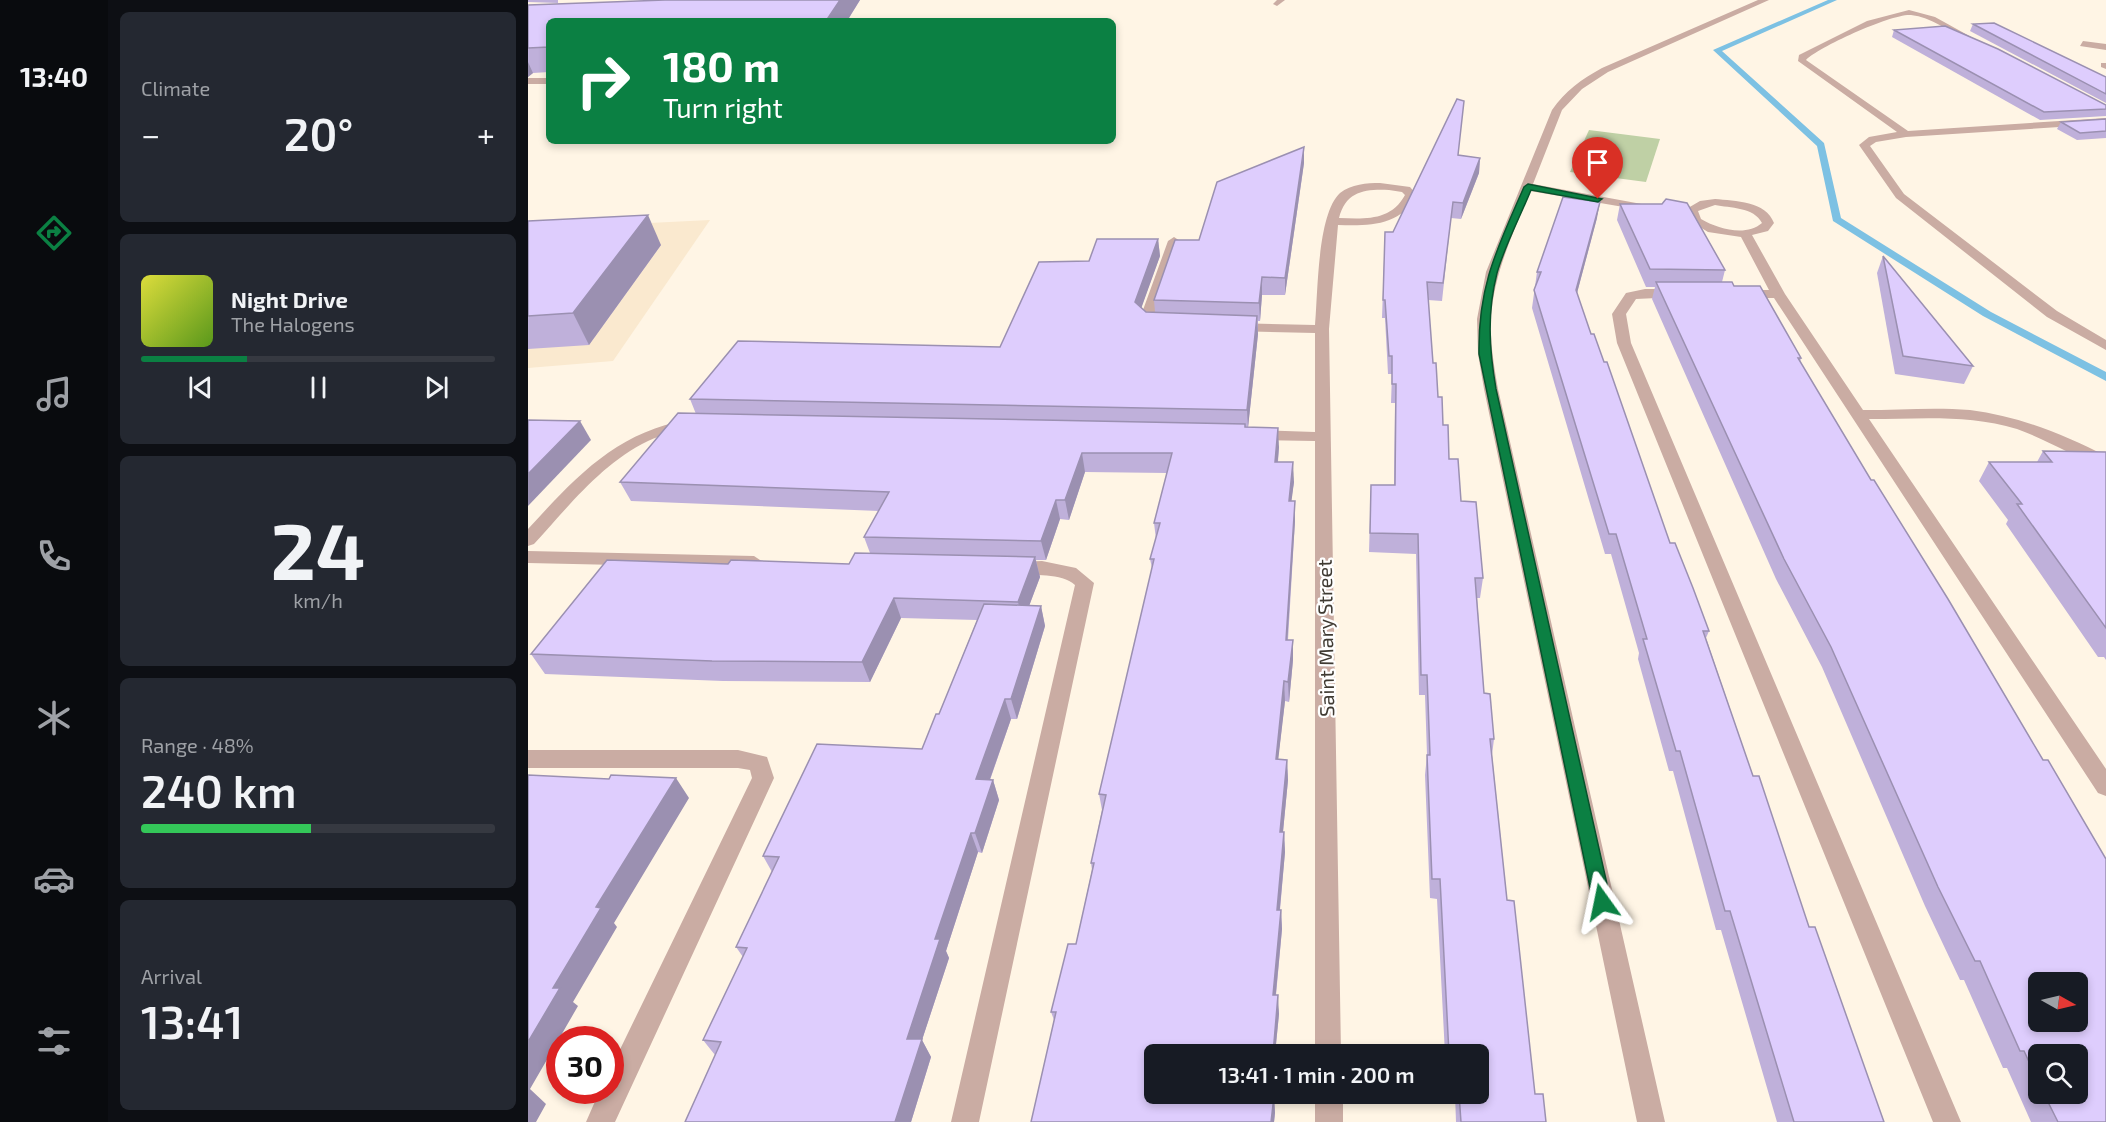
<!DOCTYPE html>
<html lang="en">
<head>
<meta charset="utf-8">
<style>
	body { margin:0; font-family:"Exo 2",sans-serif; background:#242831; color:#f1f3f6; height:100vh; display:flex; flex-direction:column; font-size:22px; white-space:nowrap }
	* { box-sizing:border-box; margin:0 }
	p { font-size:20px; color:#9ea1a6 }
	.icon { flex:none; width:33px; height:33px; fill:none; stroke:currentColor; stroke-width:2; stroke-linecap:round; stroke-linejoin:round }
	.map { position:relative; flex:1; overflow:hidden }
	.details { display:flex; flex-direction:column; gap:12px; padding:12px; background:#0d0f14; width:420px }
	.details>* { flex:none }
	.hud { position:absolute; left:18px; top:18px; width:570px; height:126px; border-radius:9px; box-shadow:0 3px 9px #0003; background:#0b8043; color:#fff; overflow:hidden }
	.needle { width:39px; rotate:98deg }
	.fabs { position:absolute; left:1500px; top:972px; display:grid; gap:12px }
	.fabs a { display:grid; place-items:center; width:60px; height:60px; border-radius:9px; background:#171b24; box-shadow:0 3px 9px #0003; font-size:30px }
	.speed { position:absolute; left:18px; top:1026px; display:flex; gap:12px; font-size:30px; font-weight:700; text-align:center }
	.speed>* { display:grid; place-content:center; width:78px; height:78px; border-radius:50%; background:#171b24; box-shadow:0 3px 9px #0003; line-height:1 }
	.speed .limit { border:9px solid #d22; background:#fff; color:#111 }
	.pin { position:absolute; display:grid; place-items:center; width:51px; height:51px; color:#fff; margin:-62px -26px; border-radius:50% 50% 50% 0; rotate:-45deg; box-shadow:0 0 6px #0007 }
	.pin .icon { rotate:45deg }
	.me { position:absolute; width:66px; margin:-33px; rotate:348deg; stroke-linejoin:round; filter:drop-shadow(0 0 4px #0008) }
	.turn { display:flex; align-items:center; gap:21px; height:126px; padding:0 18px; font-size:27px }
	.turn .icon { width:78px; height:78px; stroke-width:2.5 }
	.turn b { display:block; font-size:42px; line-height:51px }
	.big { font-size:45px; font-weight:600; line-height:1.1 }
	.details .widget { flex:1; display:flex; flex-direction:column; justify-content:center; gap:9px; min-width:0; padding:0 21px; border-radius:9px; background:#242831 }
	.details .dial { align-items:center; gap:0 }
	.dial b { font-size:78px; line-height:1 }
	.song { display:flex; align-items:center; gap:18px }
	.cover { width:72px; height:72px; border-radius:9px; background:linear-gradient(135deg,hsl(60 70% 55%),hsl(90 70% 35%)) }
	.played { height:6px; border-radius:3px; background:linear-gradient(90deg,#0b8043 30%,#363941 30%) }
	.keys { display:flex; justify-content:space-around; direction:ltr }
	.heat { display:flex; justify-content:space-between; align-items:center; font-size:33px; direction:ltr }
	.charge { height:9px; border-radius:4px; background:linear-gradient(90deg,#34c759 48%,#363941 0) }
	.trip { position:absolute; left:616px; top:1044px; width:345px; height:60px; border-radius:9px; background:#171b24; box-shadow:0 3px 9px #0003; font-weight:600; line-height:60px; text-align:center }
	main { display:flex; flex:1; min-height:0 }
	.tab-bar { display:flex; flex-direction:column; width:108px; justify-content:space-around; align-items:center; background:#090b0e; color:#9ea1a6 }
	.tab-bar .icon { width:42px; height:42px }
	.tab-bar .current { color:#0b8043 }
	.tab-bar b { font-size:27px; color:#f1f3f6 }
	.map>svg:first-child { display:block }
	.built { fill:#fae9cf }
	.green { fill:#bfd0a5 }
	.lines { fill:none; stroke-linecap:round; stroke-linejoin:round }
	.stream { fill:#7dc1e3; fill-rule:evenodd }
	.minor { fill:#caaca3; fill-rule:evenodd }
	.wall { fill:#bfb0da; fill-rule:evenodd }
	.shaded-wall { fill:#9b90b1 }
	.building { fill:#decdfd; stroke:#9b90b1; stroke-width:1.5; fill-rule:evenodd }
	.route { fill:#0b8043; stroke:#07532c; stroke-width:1.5 }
	.labels { text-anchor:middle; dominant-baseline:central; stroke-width:4.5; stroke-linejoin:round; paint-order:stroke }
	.street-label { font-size:20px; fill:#3f3a32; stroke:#fff }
</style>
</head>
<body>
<main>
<nav class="tab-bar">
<b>13:40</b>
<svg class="icon current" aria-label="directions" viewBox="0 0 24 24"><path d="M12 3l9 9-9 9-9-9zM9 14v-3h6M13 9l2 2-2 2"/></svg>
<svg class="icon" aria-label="music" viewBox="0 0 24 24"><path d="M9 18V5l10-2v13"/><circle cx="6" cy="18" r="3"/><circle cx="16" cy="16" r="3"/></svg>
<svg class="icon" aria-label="phone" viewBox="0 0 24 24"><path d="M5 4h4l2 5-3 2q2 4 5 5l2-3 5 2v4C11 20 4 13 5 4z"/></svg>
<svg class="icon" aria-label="climate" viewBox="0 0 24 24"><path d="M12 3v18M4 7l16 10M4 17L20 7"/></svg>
<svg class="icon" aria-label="car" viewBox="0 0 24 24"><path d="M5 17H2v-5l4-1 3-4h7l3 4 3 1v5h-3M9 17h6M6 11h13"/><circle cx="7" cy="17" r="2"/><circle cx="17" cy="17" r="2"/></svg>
<svg class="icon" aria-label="filters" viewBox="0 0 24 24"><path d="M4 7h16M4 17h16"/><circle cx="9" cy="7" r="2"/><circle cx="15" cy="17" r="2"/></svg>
</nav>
<section class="details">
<div class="widget"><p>Climate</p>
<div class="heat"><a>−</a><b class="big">20°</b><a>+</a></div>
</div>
<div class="widget">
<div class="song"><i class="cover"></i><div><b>Night Drive</b><p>The Halogens</p></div></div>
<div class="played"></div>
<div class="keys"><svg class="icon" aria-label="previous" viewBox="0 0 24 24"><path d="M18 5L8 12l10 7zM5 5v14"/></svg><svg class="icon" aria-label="pause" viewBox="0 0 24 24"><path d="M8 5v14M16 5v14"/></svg><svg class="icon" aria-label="next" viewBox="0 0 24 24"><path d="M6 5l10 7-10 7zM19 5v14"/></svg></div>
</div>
<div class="widget dial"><b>24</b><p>km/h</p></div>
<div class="widget"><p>Range · 48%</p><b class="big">240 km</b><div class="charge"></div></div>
<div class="widget"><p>Arrival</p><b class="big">13:41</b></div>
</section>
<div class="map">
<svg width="1578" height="1122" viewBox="0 0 1578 1122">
	<rect width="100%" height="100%" fill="#fff5e5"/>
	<path class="built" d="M182,220L85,361L0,368V229Z"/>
	<path class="green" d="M1061,130L1132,139L1118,182L1042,172Z"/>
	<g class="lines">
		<path class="stream" d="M1300,0H1309L1194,51L1296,143L1313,218L1463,312L1578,372V381L1455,316L1305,221L1289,146L1185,50Z"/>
		<g class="minor">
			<path d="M749,0H757L749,6L745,4Z"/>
			<path d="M1230,0H1241L1080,72L1054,89L1034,110L1005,184L1119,205L1125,208L1119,211L1002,191C986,232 965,274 963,320C962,343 966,366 970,389L1137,1122H1109L956,389L950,354L949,319L958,272L1024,110C1037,91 1054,79 1074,68Z"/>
			<path d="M1381,10L1407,17L1445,38L1438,40C1421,31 1403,17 1383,15C1365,13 1290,47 1278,60L1380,131L1578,118V124L1378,137L1348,142L1342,146L1376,194L1529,311L1578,340V350L1519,317L1368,198L1331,145L1341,137L1369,132L1270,61L1271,55L1339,21Z"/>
			<path d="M1555,41L1578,44V50L1552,46Z"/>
			<path d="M1573,63H1578V69L1573,67Z"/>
			<rect x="0" y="78" width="21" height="6"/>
			<path d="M852,183L882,187L889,195C872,226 842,226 810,225L801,329L813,1054H787V441L727,440L719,435L727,430L787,432V333L705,331L698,327L705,323L787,325C790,294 789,214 812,193C823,184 839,183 852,183ZM861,190L874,192L877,195C863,221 837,219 811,218C818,191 837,189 861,190Z"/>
			<path d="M1187,199C1207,201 1238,201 1246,223L1240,231L1224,235L1257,294L1335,410C1371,410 1407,407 1442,410C1490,416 1535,434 1578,456V467C1551,460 1518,439 1489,429C1440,414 1391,419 1341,419L1578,769V796L1570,793L1246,298H1213L1206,294L1213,290H1241L1213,237L1180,232L1162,221L1160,208L1172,201ZM1187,205C1202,208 1226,207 1234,223C1218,237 1190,229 1173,219L1170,211Z"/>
			<path d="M646,237L652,241L625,320L636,325L629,329L616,327L611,321L640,241Z"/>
			<path d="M1117,289H1150L1157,293L1150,297L1108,299L1098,314L1103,343L1433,1122H1405L1089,343L1084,314L1098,293Z"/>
			<path d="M160,420L165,422L168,425L165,428C150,432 135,434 120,441C74,463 40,507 6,544L0,546V529C47,478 88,432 160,420Z"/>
			<path d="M0,551L226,556L235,562L226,568L0,563Z"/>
			<path d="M514,561L548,568L566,583L451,1122H423L547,585C529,568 484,581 476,568L485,562Z"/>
			<path d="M0,750H210L239,757L246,778L87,1122H58L72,1090H82V1070L224,778L222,770L210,768H0Z"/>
			<rect x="787" y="1094" width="28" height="28"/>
		</g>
	</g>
	<g class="wall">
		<path d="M0,0H30V3L0,2Z"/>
		<path d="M332,0L319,21H21V72L5,73L0,77V5Z"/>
		<path d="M1445,24L1578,77V103L1442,31Z"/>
		<path d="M1366,30L1578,105V116L1512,120L1364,37Z"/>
		<path d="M1578,119V138L1549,140L1529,129L1533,122Z"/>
		<path d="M930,155L952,158L951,173L933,219L923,218L914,301L900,300L905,363L910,397L921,459L955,578L952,598H949L956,693L966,739L964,755L979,900L1007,1094L1018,1122H928L927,1094H951V1054H917L909,899L902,898L897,775L899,755L897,695H891L888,554L841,552L843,485H866L867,403H863L864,374H860L857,318H854L857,232H865Z"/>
		<path d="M776,163L757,295H734L732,321H730V334L720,427L751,447L750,462L766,482L763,501H767V521L760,640H765V660L761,702L757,701L750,759L759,760L760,780L755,832H756L757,852L752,910H753L754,929L748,995L751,1014L747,1054H627V1094H744V1095L746,1096L747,1113L746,1122H503L526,1020L523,1012L548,944L564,870L563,863L574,810L571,794L624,568L622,559L628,539L626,523L639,473L557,472L541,520L532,519L518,560H508L512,577L501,606H513L517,626L489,719H483L462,780H465L471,800L454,853L450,852L418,951L421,958L394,1040L403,1057L383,1122H157L187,1055L175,1040L215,957L208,947L244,872L235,856L394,749L411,714L449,620L373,618L342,682L195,681L17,674L3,654L200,564H321L342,553L336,537L351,511L103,501L92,482L168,414L162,399L472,347L561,261L630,239L632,256L613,308L618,312H627L626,300L671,240Z"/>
		<path d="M1092,204L1197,270L1194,282L1206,286L1273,358L1272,362L1578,1122H1503L1479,1068H1475L1436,980H1432L1397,906L1294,667L1248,579L1124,299L1127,287H1118L1089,220ZM1510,1054L1550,1094H1510Z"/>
		<path d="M1069,218L1049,293L1063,334L1142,543L1181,631L1178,638L1225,776L1281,927L1356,1122H1249L1193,930H1188L1145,771H1141L1110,659L1111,653L1083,554H1077L1004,308L1009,272Z"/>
		<path d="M0,221L133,245L61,345L0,349Z"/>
		<path d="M1355,256L1445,366L1436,384L1367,374L1349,273Z"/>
		<path d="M1515,451L1578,452V660L1576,657H1570L1478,524L1480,520L1451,481L1461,462H1509Z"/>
	</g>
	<g class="shaded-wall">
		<path d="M312,0H332L319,21H298Z"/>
		<path d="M0,62L5,73L0,77Z"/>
		<path d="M776,147V163L757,295V278Z"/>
		<path d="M952,158L951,173L933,219L935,203Z"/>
		<path d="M1072,202L1069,218L1045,308L1048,290Z"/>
		<path d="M120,215L133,245L61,345L45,313Z"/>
		<path d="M630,239L632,256L609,320L607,302Z"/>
		<path d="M734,277V295L732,321L731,303Z"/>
		<path d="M729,316L730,334L720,428L719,410Z"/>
		<path d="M52,421L63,440L0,506V474Z"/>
		<path d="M750,428L751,447L748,481L747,462Z"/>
		<path d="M554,453L557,472L541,520L537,500Z"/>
		<path d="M765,462L766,482L761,520V501Z"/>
		<path d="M528,500L532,519L518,560L513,541Z"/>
		<path d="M767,501V521L758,660V640Z"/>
		<path d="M507,557L512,577L495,622L490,602Z"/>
		<path d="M366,598L373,618L342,682L334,662Z"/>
		<path d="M513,606L517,626L489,719L483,699Z"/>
		<path d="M765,640V660L761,702L760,682Z"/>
		<path d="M756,681L757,701L748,779V759Z"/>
		<path d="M477,699L483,719L455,799L448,779Z"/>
		<path d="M759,760L760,780L753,852L752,832Z"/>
		<path d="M148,778L161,798L86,923L89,927L45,1002L50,1006L2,1089L18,1104L8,1122H0V1042L25,988L68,907Z"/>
		<path d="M465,780L471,800L454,853L447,833Z"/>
		<path d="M756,832L757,852L750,929L749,910Z"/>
		<path d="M443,833L450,852L418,951L421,958L394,1040L403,1057L383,1122H367L379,1039L407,939Z"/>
		<path d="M753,910L754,929L746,1013L745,995Z"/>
		<path d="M750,995L751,1014L747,1054H745Z"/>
		<path d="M746,1096L747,1113L746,1122H743Z"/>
	</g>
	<g class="building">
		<path d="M137,0H312L298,21H21V47L0,48V5Z"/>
		<path d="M1466,23L1578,77V94L1445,24Z"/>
		<path d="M1417,26L1470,49L1578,105V109L1516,112L1366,30Z"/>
		<path d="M929,99L936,101L930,155L952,158L935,203L925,202L915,283L899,282L905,363H908L910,397H914L915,425H920L921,459H930L933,501L948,502L955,578H947L956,693L962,694L966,739H962L979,900L986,901L1007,1094H1015L1018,1122H933L931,1094H951V1054H921L912,879H904L899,755H902L899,675H893L890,534L842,533L843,485H867L868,384H864V356H861L857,300H855L857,232H865Z"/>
		<path d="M1578,119V131L1552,133L1533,122Z"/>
		<path d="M776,147L757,278L734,277L731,303L626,300L647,240H671L689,182Z"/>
		<path d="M1035,197L1072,202L1048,290L1063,334H1066L1076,362H1079L1142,543H1147L1165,588L1181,631H1175L1225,776H1231L1281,927H1287L1356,1122H1266L1202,911H1197L1152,751H1148L1115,639H1119L1088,534H1081L1006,290L1013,272H1009Z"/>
		<path d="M1138,199L1159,203L1197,270L1122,269L1092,204H1134Z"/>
		<path d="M120,215L45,313L0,316V221Z"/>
		<path d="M569,239H630L607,302L618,312L729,316L719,410L162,399L210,341L472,347L511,262L561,261Z"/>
		<path d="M1355,256L1445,366L1375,356Z"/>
		<path d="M1128,282H1204L1206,286H1232L1273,358H1270L1343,480H1346L1420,599L1515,760H1520L1578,859V1122H1530L1516,1094H1550V1054H1510V1081L1496,1051H1492L1452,961H1447L1410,887L1303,647L1256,559ZM1510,982H1550V1022H1510Z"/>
		<path d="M150,413L717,424V427L750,428L747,462H765L761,501H767L758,640H765L760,682L756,681L748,759L759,760L752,832H756L749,910H753L745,995H750L745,1054H627V1094H741V1095L746,1096L743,1122H503L528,1012H523L540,944H548L566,863H563L578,795L571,794L626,559H622L632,523H626L644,453H554L537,500H528L513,541L336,537L361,492L92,482Z"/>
		<path d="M0,420L52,421L0,474Z"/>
		<path d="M1515,451L1578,452V628L1489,504H1494L1461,462H1524Z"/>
		<path d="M327,553L507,557L490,602L366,598L334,662L184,661L3,654L79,560L200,564L203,560L321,564Z"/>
		<path d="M456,604L513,606L483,699H477L448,779L465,780L447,833H443L407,939H412L379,1039H394L367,1122H157L193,1042L175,1040L219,948L208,947L251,857L235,856L289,744L394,749L408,714H411Z"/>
		<path d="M0,775L81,779L83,775L148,778L68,907L73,908L25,988H32L0,1042Z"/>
	</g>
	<path class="route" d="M1000,184L1074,199L1070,202L1003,190C992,217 977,245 969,273C959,312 961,349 968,389L1083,902L1081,908L1074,910L1068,908L1065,902L951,354C950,285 969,249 996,187Z"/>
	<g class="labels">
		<g class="street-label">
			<text transform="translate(797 638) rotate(-91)">Saint Mary Street</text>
		</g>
	</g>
</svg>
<div class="fabs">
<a><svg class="needle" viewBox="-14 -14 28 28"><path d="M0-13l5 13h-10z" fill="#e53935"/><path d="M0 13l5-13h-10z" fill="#9ea1a6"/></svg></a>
<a><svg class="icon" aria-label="search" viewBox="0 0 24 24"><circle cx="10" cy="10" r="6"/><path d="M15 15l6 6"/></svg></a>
</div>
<div class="speed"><div class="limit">30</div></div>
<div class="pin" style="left:1070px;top:199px;background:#d93025"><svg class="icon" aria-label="arrive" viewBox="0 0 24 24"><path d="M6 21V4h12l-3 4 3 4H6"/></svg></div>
<svg class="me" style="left:1074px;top:902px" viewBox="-20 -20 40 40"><path d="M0-17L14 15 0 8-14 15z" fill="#0b8043" stroke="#fff" stroke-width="4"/></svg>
<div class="trip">13:41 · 1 min · 200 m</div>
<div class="hud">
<div class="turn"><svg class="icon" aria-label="right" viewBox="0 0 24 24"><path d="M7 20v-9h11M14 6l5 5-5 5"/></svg><div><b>180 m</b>Turn right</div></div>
</div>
</div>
</main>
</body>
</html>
